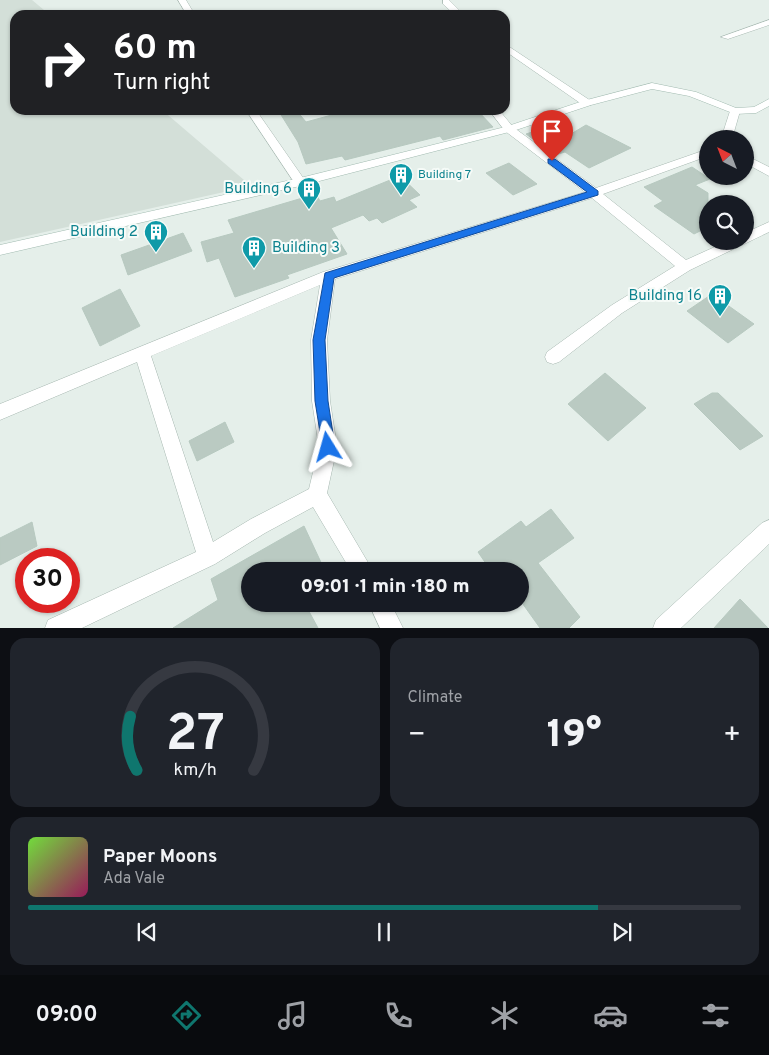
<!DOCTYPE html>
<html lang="en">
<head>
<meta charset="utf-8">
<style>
	body { margin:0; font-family:Overpass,sans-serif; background:#20242c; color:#f1f3f6; height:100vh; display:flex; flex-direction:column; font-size:19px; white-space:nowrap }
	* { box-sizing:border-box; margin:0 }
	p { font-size:16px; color:#9ea1a6 }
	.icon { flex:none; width:28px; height:28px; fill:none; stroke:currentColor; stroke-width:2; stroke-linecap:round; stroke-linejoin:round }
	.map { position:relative; height:628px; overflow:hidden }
	.panel { display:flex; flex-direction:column; gap:10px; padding:10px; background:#0d0f14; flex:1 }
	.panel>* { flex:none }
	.hud { position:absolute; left:10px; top:10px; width:500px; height:105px; border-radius:15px; box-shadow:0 1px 4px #0004; background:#202124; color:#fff; overflow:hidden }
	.needle { width:32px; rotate:318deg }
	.fabs { position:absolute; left:699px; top:130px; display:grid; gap:10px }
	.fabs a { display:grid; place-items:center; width:55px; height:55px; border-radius:50%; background:#171b24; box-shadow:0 1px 4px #0004; font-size:25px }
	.speed { position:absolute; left:15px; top:548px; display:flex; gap:10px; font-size:25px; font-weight:700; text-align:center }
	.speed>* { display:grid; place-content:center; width:65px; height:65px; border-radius:50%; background:#171b24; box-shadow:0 1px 4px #0004; line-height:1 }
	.speed .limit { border:8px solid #d22; background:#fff; color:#111 }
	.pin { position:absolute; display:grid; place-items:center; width:42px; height:42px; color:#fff; margin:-51px -21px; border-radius:50% 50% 50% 0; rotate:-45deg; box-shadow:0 0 5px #0007 }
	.pin .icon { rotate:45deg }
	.me { position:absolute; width:55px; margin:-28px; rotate:352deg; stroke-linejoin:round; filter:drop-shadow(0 0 4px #0008) }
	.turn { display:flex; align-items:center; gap:18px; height:105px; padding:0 20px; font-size:22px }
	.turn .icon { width:65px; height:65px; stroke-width:2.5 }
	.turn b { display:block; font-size:35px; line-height:42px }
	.big { font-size:38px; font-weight:800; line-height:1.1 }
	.panel .tile { flex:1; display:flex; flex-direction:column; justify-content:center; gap:8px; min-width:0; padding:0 18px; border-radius:15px; background:#20242c }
	.panel .dial { align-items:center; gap:0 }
	.dial svg { height:130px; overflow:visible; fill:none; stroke:#363941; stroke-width:7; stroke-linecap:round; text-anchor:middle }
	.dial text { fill:#f1f3f6; stroke:none }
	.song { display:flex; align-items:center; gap:15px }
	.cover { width:60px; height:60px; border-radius:8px; background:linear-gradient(135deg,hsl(100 70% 55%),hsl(330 70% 35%)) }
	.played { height:5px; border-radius:2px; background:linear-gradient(90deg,#0f766e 80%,#363941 80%) }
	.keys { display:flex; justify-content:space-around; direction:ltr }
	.heat { display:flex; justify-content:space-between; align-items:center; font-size:28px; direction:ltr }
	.panel .tiles { flex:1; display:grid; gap:10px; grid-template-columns:1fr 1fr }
	.tile:last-child { grid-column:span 2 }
	.trip { position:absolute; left:241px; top:562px; width:288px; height:50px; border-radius:25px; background:#171b24; box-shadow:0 1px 4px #0004; font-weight:800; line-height:50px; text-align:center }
	.tabs { display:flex; height:80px; justify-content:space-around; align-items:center; background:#090b0e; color:#9ea1a6 }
	.tabs .icon { width:35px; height:35px }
	.tabs .on { color:#0f766e }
	.tabs b { font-size:22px; color:#f1f3f6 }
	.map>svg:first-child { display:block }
	.built { fill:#d3dfd8 }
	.building { fill:#bacac2; stroke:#b7c9c0 }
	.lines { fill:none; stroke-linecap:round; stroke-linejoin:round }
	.street-casing { stroke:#a7b8b1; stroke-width:1 }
	.secondary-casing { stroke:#a2bbb1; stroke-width:1 }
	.street { fill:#fff; fill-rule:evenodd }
	.secondary { fill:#fff; fill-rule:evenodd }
	.route { fill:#1a73e8; stroke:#114b97 }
	.labels { text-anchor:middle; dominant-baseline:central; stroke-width:4; stroke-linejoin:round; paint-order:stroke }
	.far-culture-label { font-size:12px; fill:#0d838f; stroke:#f6fbf8; text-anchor:start }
	.culture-label { font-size:15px; fill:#0d838f; stroke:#f6fbf8; text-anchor:end }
</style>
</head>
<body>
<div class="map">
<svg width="769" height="628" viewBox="0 0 769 628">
	<rect width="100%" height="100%" fill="#e5efea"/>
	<path class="built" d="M0,0H32L50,15H15V110H162L251,186L0,242Z"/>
	<g class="building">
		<path d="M278,110H296L306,122L350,110H477L493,127L443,140L440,136L345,160L342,156L306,164L298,142Z"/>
		<path d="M586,125L631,148L589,168L565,152L555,155L526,134L551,126L566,137Z"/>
		<path d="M509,163L537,184L513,195L486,173Z"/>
		<path d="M692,167L710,179L695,185L708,193V227L694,234L654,206L663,201L644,187Z"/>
		<path d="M400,176L420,195L409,200L417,207L382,223L377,218L369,221L363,215L331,228L347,254L287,275L289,278L235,297L219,258L207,262L201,242L234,233L228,220L316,194L320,201L334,197L336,202Z"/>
		<path d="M183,233L192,251L128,275L121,255Z"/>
		<path d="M120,289L140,326L100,346L82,308Z"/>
		<path d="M712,294L754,324L728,343L687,311Z"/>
		<path d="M605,373L646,408L608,441L568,404Z"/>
		<path d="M712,393H718L763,436L740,450L694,404Z"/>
		<path d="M225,422L234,442L197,461L189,441Z"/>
		<path d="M551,509L574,538L538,563L580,617L569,628H540L520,600V571H491L478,552L521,521L526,527Z"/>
		<path d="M32,522L37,546L0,565V538Z"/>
		<path d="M304,526L325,571H250V604H305L318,628H173L218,600L211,579Z"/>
		<path d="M740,599L768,628H714Z"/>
	</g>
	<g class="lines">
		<g class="street-casing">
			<g id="street">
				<path d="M178,0H186L195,15H187Z"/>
				<path d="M443,0H449L464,15H455L443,4Z"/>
				<path d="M769,20V25L728,39L721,37Z"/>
				<path d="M505,44L591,101V105H583L505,51Z"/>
				<path d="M735,108L740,111L732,139H721L730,111Z"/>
				<path d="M246,110H256L306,182L304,185H296Z"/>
				<path d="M489,110H499L513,127L596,188L708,149V156L603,194L686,260L728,241H745V233L769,222V232L690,270L622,313L559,362L553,364L547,362L545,357L547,352L612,305L675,266L592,198L335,279L327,340L330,401L337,447L327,493L373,571H351L313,507L265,533L215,564L82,628H45L48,620L196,552L137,362L0,420V404L323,272L585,192L505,131ZM320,285L311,340L312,401L319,447L309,489L251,519L213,542L151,356Z"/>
				<path d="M745,155L769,167V176L745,163Z"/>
				<path d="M769,520V544L681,628H653L656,620L762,523Z"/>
				<path d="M369,604H391L403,628H380Z"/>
			</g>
		</g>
		<g class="secondary-casing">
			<path id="secondary" d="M652,83L696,92L736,108L754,107L769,99V106L756,113L735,114L689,96L652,89L591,105L513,131L300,186L0,255V245L300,178L505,127L583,101Z"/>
		</g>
		<use href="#street" class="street"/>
		<use href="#secondary" class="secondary"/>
	</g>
	<path class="route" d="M548,159H555L598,191V195L334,278L325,340L328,401L335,447L333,451L328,453L323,451L315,401L313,340L325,273L587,192L548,163Z"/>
	<defs>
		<g id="building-pin" transform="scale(1.25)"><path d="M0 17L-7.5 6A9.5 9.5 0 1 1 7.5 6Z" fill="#0f9aa8" stroke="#f6fbf8"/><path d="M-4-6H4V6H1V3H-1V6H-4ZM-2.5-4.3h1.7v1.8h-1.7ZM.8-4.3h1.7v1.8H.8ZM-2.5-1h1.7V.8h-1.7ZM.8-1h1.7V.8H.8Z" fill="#fff"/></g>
	</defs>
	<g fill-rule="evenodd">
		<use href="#building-pin" x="401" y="175"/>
		<use href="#building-pin" x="309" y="189"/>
		<use href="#building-pin" x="156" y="232"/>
		<use href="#building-pin" x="254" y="248"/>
		<use href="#building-pin" x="720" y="296"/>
	</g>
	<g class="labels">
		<g class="far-culture-label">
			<text x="418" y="175">Building 7</text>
		</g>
		<g class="culture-label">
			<text x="292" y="189">Building 6</text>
			<text x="138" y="232">Building 2</text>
			<text x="272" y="248" text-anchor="start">Building 3</text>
			<text x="702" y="296">Building 16</text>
		</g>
	</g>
</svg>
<div class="fabs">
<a><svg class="needle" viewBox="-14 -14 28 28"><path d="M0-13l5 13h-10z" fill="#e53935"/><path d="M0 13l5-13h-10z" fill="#9ea1a6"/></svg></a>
<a><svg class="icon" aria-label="search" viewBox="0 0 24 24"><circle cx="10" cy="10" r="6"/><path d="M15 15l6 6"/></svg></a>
</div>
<div class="speed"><div class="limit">30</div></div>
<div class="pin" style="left:552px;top:161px;background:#d93025"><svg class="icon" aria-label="arrive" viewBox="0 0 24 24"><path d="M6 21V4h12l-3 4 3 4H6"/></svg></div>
<svg class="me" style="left:328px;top:447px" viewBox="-20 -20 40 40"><path d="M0-17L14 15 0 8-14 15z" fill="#1a73e8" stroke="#fff" stroke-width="4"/></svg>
<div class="trip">09:01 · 1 min · 180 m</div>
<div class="hud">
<div class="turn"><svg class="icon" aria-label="right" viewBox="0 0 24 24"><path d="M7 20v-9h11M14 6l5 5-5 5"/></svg><div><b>60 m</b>Turn right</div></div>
</div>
</div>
<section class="panel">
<div class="tiles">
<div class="tile dial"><svg viewBox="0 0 100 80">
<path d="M14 69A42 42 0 1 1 86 69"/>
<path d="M14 69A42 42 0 0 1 10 36" stroke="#0f766e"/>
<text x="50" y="56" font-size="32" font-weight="700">27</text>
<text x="50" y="72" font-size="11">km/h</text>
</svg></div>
<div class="tile"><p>Climate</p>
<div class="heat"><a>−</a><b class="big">19°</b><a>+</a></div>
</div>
<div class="tile">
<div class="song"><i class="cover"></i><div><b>Paper Moons</b><p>Ada Vale</p></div></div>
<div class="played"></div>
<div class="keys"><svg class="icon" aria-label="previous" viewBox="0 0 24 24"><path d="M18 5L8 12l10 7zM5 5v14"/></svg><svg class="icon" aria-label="pause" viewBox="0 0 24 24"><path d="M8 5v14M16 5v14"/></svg><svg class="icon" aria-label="next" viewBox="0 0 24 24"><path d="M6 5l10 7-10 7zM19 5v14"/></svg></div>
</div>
</div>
</section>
<nav class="tabs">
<b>09:00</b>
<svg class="icon on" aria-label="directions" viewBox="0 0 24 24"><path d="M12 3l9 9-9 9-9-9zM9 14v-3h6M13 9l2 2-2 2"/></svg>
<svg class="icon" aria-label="music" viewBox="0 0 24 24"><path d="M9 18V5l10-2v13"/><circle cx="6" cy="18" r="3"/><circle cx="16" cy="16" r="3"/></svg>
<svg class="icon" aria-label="phone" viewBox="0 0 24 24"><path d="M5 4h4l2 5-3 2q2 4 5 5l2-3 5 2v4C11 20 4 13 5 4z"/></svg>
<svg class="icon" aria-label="climate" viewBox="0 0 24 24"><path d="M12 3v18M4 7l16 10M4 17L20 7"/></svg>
<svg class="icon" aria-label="car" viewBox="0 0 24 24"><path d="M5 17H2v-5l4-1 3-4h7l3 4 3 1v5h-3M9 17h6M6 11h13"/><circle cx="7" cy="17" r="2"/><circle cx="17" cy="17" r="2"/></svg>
<svg class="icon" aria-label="filters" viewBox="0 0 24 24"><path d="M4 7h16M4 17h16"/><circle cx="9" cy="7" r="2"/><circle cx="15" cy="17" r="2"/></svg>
</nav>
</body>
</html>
